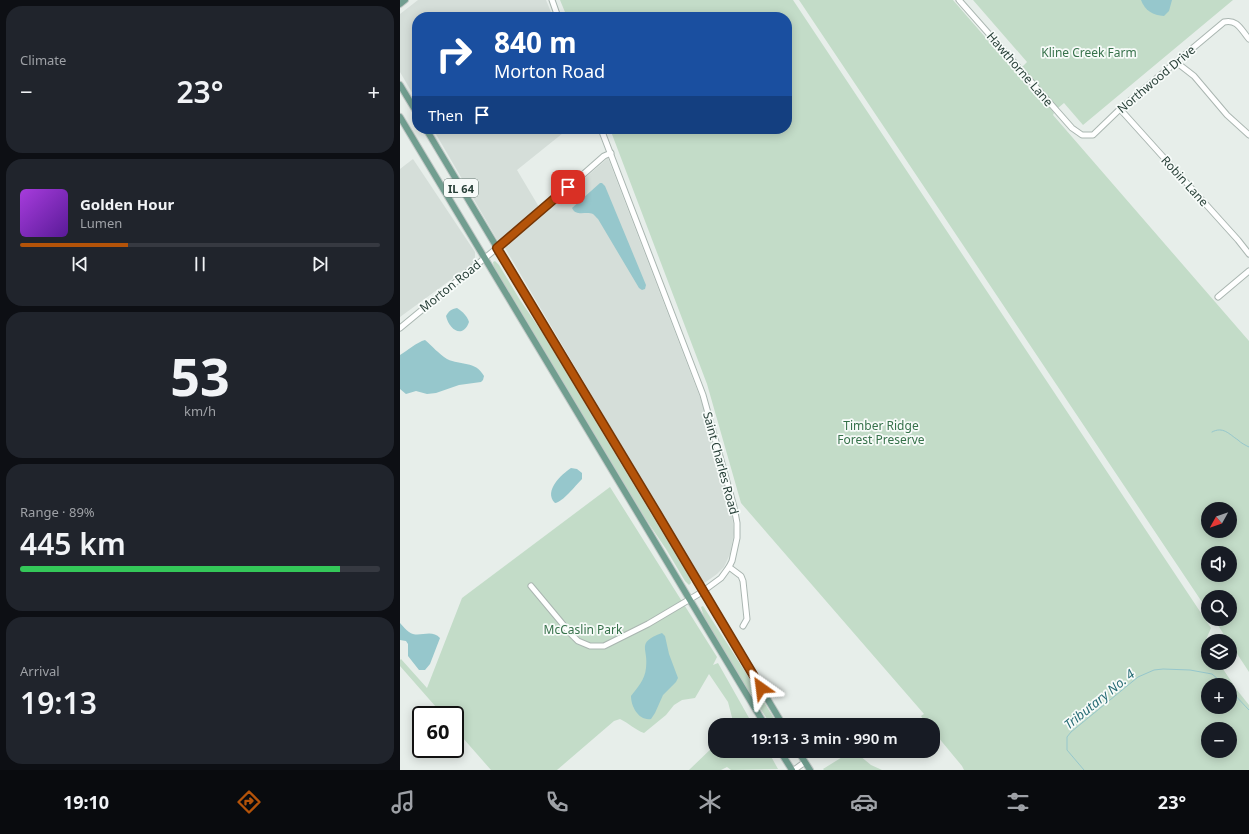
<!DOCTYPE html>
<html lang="en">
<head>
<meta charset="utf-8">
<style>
	body { margin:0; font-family:"Noto Sans",sans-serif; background:#20242c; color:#f1f3f6; height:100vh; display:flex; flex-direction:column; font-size:15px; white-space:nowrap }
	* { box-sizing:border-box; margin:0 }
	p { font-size:13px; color:#9ea1a6 }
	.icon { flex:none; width:22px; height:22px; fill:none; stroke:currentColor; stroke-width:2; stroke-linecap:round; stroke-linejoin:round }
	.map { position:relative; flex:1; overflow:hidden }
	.sheet { display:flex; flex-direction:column; gap:6px; padding:6px; background:#0d0f14; width:400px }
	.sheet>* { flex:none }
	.top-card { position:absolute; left:12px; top:12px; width:380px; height:122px; border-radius:16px; box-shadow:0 2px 10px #0003; background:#1a4fa0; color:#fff; overflow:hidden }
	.needle { width:26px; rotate:230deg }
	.buttons { position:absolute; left:801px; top:502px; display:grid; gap:8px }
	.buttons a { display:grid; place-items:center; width:36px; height:36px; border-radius:50%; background:#171b24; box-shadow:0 2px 10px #0003; font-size:20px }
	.speed { position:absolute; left:12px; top:706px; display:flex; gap:8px; font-size:20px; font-weight:700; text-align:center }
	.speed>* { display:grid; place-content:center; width:52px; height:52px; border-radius:50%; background:#171b24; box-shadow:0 2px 10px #0003; line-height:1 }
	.speed .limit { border:2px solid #111; border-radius:6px; background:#fff; color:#111 }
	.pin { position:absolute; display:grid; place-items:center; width:34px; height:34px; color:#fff; margin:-17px; border-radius:8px; box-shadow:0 2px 6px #0006 }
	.me { position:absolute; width:44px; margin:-22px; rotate:329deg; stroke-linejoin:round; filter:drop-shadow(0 0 3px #0008) }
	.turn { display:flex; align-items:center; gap:14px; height:84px; padding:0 16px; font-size:18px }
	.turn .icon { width:52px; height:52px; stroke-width:2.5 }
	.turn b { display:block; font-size:28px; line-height:34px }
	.then { display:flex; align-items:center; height:38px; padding:0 16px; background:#0003; gap:8px; font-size:15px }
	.big { font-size:30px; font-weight:600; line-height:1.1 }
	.sheet .tile { flex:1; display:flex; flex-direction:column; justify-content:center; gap:6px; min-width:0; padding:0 14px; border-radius:16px; background:#20242c }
	.sheet .dial { align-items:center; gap:0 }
	.dial b { font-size:52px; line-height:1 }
	.song { display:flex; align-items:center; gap:12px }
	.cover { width:48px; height:48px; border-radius:6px; background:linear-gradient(135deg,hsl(280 70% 55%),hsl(270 70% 35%)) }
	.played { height:4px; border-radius:2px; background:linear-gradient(90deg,#b45309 30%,#363941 30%) }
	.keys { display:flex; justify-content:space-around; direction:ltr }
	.heat { display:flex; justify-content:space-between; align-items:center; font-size:22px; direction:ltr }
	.charge { height:6px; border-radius:3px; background:linear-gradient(90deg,#34c759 89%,#363941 0) }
	.trip { position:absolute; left:308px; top:718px; width:232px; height:40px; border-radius:16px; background:#171b24; box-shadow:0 2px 10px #0003; font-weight:600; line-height:40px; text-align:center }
	.dock { display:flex; height:64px; justify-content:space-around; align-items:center; background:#090b0e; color:#9ea1a6 }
	.dock .icon { width:28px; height:28px }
	.dock .active { color:#b45309 }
	.dock b { font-size:18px; color:#f1f3f6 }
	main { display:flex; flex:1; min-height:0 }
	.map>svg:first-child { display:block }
	.built { fill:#d5ded9 }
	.green { fill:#c3dcc8; fill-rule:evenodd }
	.water { fill:#96c7cc }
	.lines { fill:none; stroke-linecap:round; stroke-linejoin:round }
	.stream { stroke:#96c7cc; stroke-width:1 }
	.minor-casing { stroke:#aab6b1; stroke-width:7 }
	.major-casing { stroke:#c3c9c7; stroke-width:8 }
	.minor { stroke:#fff; stroke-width:5 }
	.major { stroke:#719e90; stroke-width:6 }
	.route-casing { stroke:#753606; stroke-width:10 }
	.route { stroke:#b45309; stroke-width:7 }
	.labels { text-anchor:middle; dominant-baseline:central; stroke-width:3.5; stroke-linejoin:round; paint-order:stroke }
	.shield { fill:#f7fbf9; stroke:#657771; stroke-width:1 }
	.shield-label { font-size:11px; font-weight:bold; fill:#273f37 }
	.park-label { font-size:12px; fill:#36714a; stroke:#f7fbf9 }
	.street-label { font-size:12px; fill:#273f37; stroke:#f7fbf9 }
	.water-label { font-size:13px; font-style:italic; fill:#276c75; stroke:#f7fbf9 }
</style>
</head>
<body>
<main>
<section class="sheet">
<div class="tile"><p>Climate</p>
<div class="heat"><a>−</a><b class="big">23°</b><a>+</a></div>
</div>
<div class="tile">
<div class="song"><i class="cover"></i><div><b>Golden Hour</b><p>Lumen</p></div></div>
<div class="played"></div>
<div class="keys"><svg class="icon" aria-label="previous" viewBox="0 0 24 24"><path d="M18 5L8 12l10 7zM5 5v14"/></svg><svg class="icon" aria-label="pause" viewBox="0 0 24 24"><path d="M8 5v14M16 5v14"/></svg><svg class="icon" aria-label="next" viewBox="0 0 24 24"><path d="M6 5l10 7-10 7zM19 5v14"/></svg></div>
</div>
<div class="tile dial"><b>53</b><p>km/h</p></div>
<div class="tile"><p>Range · 89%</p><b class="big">445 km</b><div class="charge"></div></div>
<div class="tile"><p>Arrival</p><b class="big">19:13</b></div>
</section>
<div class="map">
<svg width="849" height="770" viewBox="0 0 849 770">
	<rect width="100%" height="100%" fill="#e7eeea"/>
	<g class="built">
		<path d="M18,0H146L153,17H17V101L0,72V14Z"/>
		<path d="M33,129H168L117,170L139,207L98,241Z"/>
		<path d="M208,158L304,408L331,505L334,533L330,554L324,567L317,574L303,584L105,248Z"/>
		<path d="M13,159L75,252V262L0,317V169Z"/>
	</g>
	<g class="green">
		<path d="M160,0H393L811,628L805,642L808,647V663H819L837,690L849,705V770H564L562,766L533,731V725H527L521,716L524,714L341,503L307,384L210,129H387V17H167ZM808,685H830V707H808ZM808,729H830V751H808Z"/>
		<path d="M399,0H553L645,106L647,104L654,113L653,115L849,341V672L830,643V641H828L814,619H830V597H808V611ZM808,509H830V531H808ZM808,553H830V575H808Z"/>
		<path d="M573,0H833L683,125L664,103L658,108L622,67L627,62Z"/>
		<path d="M95,261L99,265L120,300L142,332L290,578L291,583L289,585L285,581L266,549L245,518L104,284L94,268L93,262Z"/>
		<path d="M210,487L317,657L313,665L318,663L353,725H334L328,702L309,674L295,698L282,700L274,705L266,715L244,733C235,730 229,723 220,719L214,721L157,770H91L55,729V715H43L0,666V660L1,659L27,688L62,598Z"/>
		<path d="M303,606L348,676L378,725H371L346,687L304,617L301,607Z"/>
		<path d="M315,745V751H368L378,769L331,770L327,767L321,770H289Z"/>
		<path d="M452,751H454L471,765L482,770H424L423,769Z"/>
	</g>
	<g class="water">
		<path d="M741,0H772L769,11L764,16C753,15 745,11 741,0Z"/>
		<path d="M200,183H202L205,186L246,285L245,289L242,290L239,288L198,219C197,218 194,215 193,214C186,211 176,217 172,208Z"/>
		<path d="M57,308C63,312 67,316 69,322C63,339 49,330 46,316C49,311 51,309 57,308Z"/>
		<path d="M25,340C32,346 39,354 47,359C61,366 75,360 84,376L83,380L81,382L59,385L36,393L27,394L16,391L6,394L0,389V355C7,351 17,342 25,340Z"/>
		<path d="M171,468L177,469L182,473V479C175,486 163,502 155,503C143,491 162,474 171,468Z"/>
		<path d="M0,623C3,626 6,630 9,632C18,639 31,628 40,638L30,664L25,670H19L8,656V644L6,641L0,640Z"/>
		<path d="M262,633L265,636L269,654L278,678L276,682L263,695L255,713L251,719C239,721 231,707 231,696C237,688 245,680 246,668C249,648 235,643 262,633Z"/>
	</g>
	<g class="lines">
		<g class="stream">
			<path d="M812,432C823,426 829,434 838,440C841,443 845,445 849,447"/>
			<path d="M830,690L849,710"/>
			<path d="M684,770L667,750V737L671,732L738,677L754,670L763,669L790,670L812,674L825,685"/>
		</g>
		<g class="minor-casing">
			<g id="minor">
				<path d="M152,0L158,17"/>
				<path d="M559,0L672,128L682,135H693L720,109L824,22C838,19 841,30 849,39"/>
				<path d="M776,62L794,76L827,115L849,135"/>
				<path d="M720,109L838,240L849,254"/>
				<path d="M818,297L849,271"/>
				<path d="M0,328L137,215L204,156L211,153"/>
				<path d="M329,567L341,576L343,581L347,619L343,626"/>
				<path d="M131,586L171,634L178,641L190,646H204L248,624L302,592L321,578L329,567L332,561L337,538V523L334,507L303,395L201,129"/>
				<path d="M394,770L405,762"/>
			</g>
		</g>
		<g class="major-casing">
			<g id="major">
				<path d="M0,4L5,0"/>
				<path d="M0,85L17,113"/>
				<path d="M0,117L365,725"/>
				<path d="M26,129L383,725"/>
				<path d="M380,751L392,770"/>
				<path d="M398,751L410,770"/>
			</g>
		</g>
		<use href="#minor" class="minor"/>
		<use href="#major" class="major"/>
	</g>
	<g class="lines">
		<g class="route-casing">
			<path id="route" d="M168,187L97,248L255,510L361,688"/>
		</g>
		<use href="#route" class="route"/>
	</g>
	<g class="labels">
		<rect class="shield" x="44" y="179" width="34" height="18" rx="3"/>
		<g class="shield-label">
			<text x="61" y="188">IL 64</text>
		</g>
		<g class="park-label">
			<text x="689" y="52">Kline Creek Farm</text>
			<text x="481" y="425">Timber Ridge<tspan x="481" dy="14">Forest Preserve</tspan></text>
			<text x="183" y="629">McCaslin Park</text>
		</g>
		<g class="street-label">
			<text transform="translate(620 69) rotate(49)">Hawthorne Lane</text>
			<text transform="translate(756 79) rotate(-40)">Northwood Drive</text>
			<text transform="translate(785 181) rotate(48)">Robin Lane</text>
			<text transform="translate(50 286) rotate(-39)">Morton Road</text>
			<text transform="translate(321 463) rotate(75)">Saint Charles Road</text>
		</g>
		<g class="water-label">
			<text transform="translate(699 699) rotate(-39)">Tributary No. 4</text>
		</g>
	</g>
</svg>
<div class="buttons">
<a><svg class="needle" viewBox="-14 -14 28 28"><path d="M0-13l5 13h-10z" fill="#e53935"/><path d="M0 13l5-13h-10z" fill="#9ea1a6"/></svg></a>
<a><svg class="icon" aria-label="sound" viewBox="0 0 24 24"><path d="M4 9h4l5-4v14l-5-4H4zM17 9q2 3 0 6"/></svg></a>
<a><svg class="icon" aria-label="search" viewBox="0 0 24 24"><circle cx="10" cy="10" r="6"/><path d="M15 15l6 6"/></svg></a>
<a><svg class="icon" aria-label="layers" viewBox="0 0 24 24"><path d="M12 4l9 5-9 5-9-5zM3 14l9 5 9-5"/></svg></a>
<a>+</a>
<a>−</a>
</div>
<div class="speed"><div class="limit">60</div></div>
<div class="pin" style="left:168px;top:187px;background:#d93025"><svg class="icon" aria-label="arrive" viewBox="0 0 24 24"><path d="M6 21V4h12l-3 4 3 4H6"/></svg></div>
<svg class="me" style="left:361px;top:688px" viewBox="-20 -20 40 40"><path d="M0-17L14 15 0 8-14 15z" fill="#b45309" stroke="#fff" stroke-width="4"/></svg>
<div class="trip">19:13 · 3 min · 990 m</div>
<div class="top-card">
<div class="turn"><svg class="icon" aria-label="right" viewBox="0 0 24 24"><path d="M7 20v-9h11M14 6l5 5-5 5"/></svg><div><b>840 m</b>Morton Road</div></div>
<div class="then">Then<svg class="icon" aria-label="arrive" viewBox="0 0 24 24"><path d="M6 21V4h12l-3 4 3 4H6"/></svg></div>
</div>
</div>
</main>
<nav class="dock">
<b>19:10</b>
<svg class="icon active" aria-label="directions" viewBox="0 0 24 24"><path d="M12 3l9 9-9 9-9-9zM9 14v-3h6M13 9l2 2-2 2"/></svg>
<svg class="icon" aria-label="music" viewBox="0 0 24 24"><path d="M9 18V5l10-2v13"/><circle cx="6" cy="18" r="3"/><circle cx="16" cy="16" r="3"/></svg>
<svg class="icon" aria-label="phone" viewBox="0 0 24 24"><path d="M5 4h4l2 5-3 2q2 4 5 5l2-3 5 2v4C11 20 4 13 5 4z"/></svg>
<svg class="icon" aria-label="climate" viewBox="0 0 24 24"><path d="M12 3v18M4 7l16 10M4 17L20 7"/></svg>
<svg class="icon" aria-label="car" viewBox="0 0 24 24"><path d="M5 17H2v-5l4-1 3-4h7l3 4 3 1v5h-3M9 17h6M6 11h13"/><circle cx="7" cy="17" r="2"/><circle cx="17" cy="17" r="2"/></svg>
<svg class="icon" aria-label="filters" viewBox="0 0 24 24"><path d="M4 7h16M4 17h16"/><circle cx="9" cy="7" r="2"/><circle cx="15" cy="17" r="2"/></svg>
<b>23°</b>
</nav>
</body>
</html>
